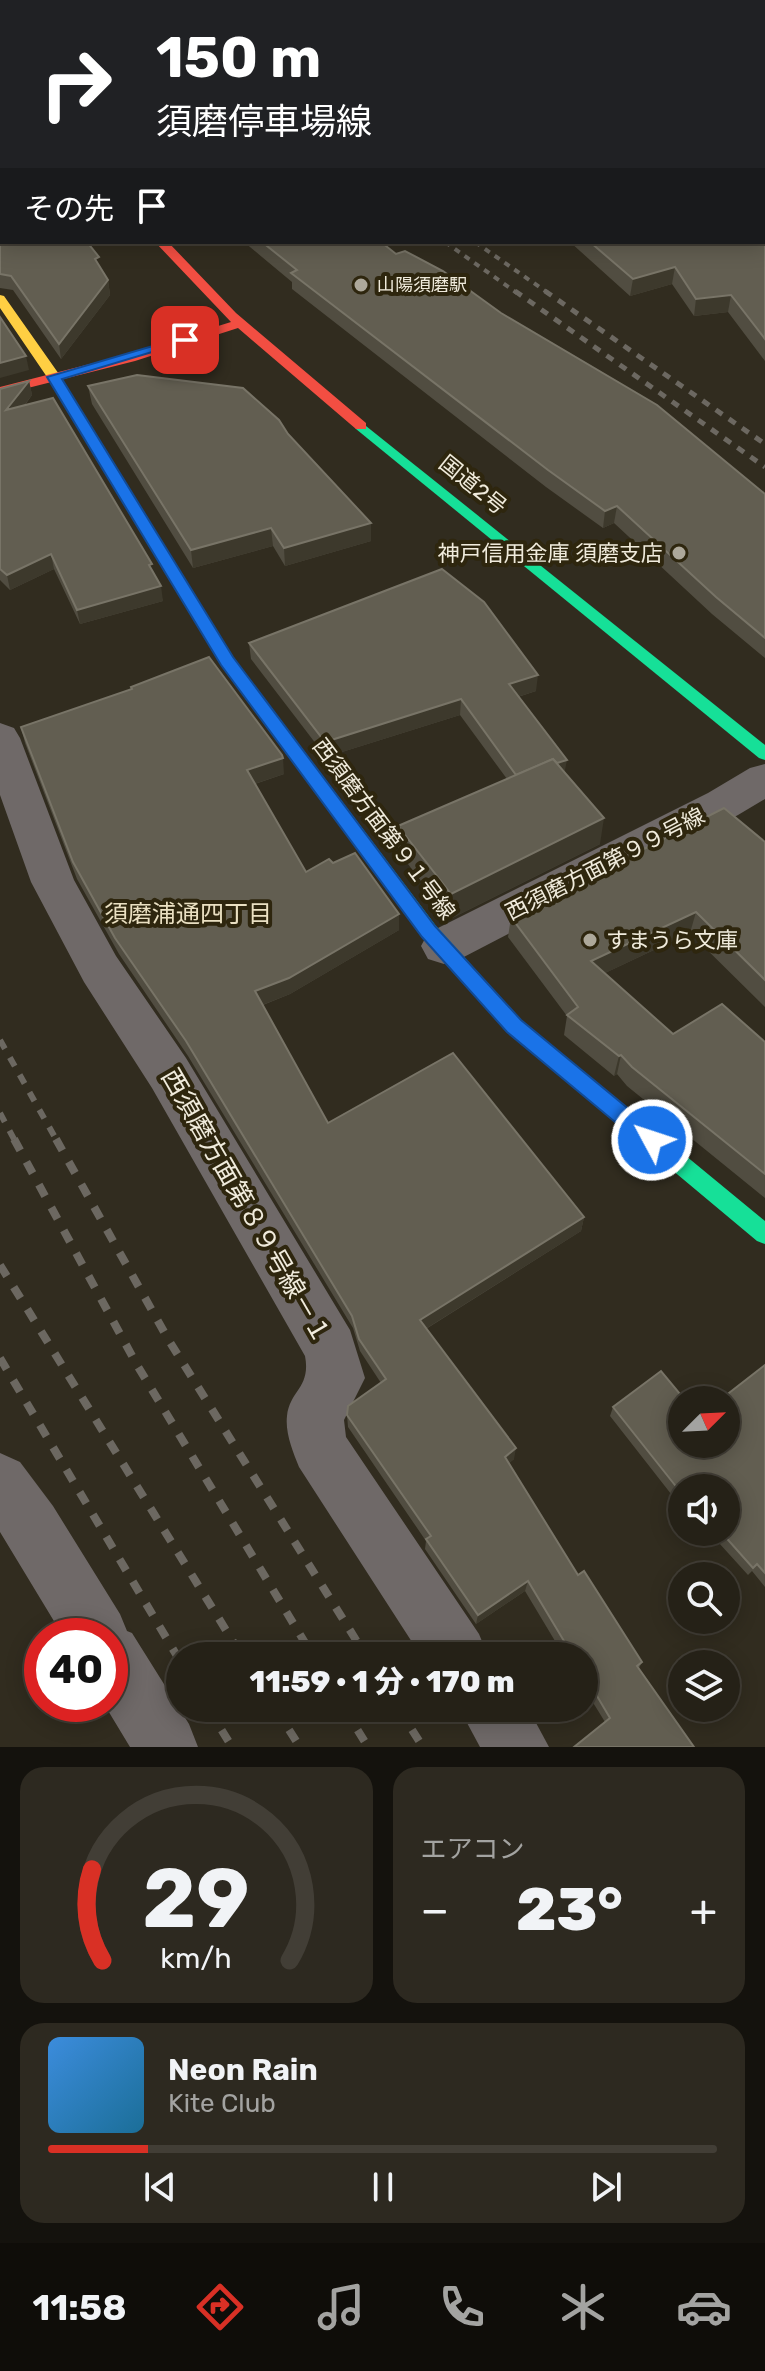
<!DOCTYPE html>
<html lang="ja">
<head>
<meta charset="utf-8">
<style>
	body { margin:0; font-family:Rubik,"Noto Sans JP",sans-serif; background:#2d2920; color:#f1f3f6; height:100vh; display:flex; flex-direction:column; font-size:30px; white-space:nowrap }
	* { box-sizing:border-box; margin:0 }
	p { font-size:26px; color:#a3a3a1 }
	.icon { flex:none; width:44px; height:44px; fill:none; stroke:currentColor; stroke-width:2; stroke-linecap:round; stroke-linejoin:round }
	.map { position:relative; height:1747px; overflow:hidden }
	.side { display:flex; flex-direction:column; gap:20px; padding:20px; background:#14120d; flex:1 }
	.side>* { flex:none }
	.guide { position:absolute; left:0px; top:0px; width:766px; height:244px; box-shadow:0 4px 20px #0003,0 0 0 2px #423e36; background:#202124; color:#fff; overflow:hidden }
	.needle { width:52px; rotate:66deg }
	.controls { position:absolute; left:668px; top:1386px; display:grid; gap:16px }
	.controls a { display:grid; place-items:center; width:72px; height:72px; border-radius:50%; background:#252117; box-shadow:0 4px 20px #0003,0 0 0 2px #423e36; font-size:40px }
	.speed { position:absolute; left:24px; top:1618px; display:flex; gap:16px; font-size:40px; font-weight:700; text-align:center }
	.speed>* { display:grid; place-content:center; width:104px; height:104px; border-radius:50%; background:#252117; box-shadow:0 4px 20px #0003,0 0 0 2px #423e36; line-height:1 }
	.speed .limit { border:12px solid #d22; background:#fff; color:#111 }
	.pin { position:absolute; display:grid; place-items:center; width:68px; height:68px; color:#fff; margin:-34px; border-radius:16px; box-shadow:0 4px 12px #0006 }
	.me { position:absolute; width:88px; margin:-44px; rotate:310deg; stroke-linejoin:round; filter:drop-shadow(0 0 6px #0008) }
	.turn { display:flex; align-items:center; gap:28px; height:168px; padding:0 24px; font-size:36px }
	.turn .icon { width:104px; height:104px; stroke-width:2.5 }
	.turn b { display:block; font-size:56px; line-height:68px }
	.then { display:flex; align-items:center; height:76px; padding:0 24px; background:#0003; gap:16px; font-size:30px }
	.big { font-size:60px; font-weight:800; line-height:1.1 }
	.side .card { flex:1; display:flex; flex-direction:column; justify-content:center; gap:12px; min-width:0; padding:0 28px; border-radius:24px; background:#2d2920 }
	.side .dial { align-items:center; gap:0 }
	.dial svg { height:208px; overflow:visible; fill:none; stroke:#423e36; stroke-width:7; stroke-linecap:round; text-anchor:middle }
	.dial text { fill:#f1f3f6; stroke:none }
	.song { display:flex; align-items:center; gap:24px }
	.cover { width:96px; height:96px; border-radius:12px; background:linear-gradient(135deg,hsl(210 70% 55%),hsl(200 70% 35%)) }
	.played { height:8px; border-radius:4px; background:linear-gradient(90deg,#d93025 15%,#423e36 15%) }
	.keys { display:flex; justify-content:space-around; direction:ltr }
	.heat { display:flex; justify-content:space-between; align-items:center; font-size:44px; direction:ltr }
	.side .tiles { flex:1; display:grid; gap:20px; grid-template-columns:1fr 1fr }
	.card:last-child { grid-column:span 2 }
	.trip { position:absolute; left:166px; top:1642px; width:432px; height:80px; border-radius:40px; background:#252117; box-shadow:0 4px 20px #0003,0 0 0 2px #423e36; font-weight:800; line-height:80px; text-align:center }
	.tabs { display:flex; height:128px; justify-content:space-around; align-items:center; background:#0f0d09; color:#a3a3a1 }
	.tabs .icon { width:56px; height:56px }
	.tabs .selected { color:#d93025 }
	.tabs b { font-size:36px; color:#f1f3f6 }
	.map>svg:first-child { display:block }
	.lines { fill:none; stroke-linecap:round; stroke-linejoin:round }
	.street { fill:#6f6968; fill-rule:evenodd }
	.fast { fill:#16e098; fill-rule:evenodd }
	.slow { fill:#ffcf43; fill-rule:evenodd }
	.jam { fill:#f24e42; fill-rule:evenodd }
	.rail-far3 { stroke:#6c6861; stroke-width:4; stroke-dasharray:6 6; stroke-linecap:butt }
	.rail-far2 { stroke:#6c6861; stroke-width:5; stroke-dasharray:8 8; stroke-linecap:butt }
	.rail-far1 { stroke:#6c6861; stroke-width:6; stroke-dasharray:10 10; stroke-linecap:butt }
	.rail { stroke:#6c6861; stroke-width:8; stroke-dasharray:13 13; stroke-linecap:butt }
	.wall { fill:#514d41 }
	.shaded-wall { fill:#3d392c }
	.building { fill:#625e51; stroke:#787467; stroke-width:2 }
	.route { fill:#1a73e8; stroke:#114b97; stroke-width:2 }
	.poi-dot { fill:#ada89a; stroke:#2e260e; stroke-width:3 }
	.labels { text-anchor:middle; dominant-baseline:central; stroke-width:8; stroke-linejoin:round; paint-order:stroke }
	.far-poi-label { font-size:18px; fill:#f0ebdc; stroke:#2e260e; text-anchor:start }
	.street-label { font-size:22px; fill:#f0ebdc; stroke:#2e260e }
	.poi-label { font-size:22px; fill:#f0ebdc; stroke:#2e260e; text-anchor:end }
	.neighbourhood-label { font-size:24px; fill:#eae0c2; stroke:#2e260e }
	.near-street-label { font-size:26px; fill:#f0ebdc; stroke:#2e260e }
</style>
</head>
<body>
<div class="map">
<svg width="765" height="1747" viewBox="0 0 765 1747">
	<rect width="100%" height="100%" fill="#312c1f"/>
	<g class="lines">
		<g class="street">
			<path d="M451,0H476L450,2Z"/>
			<path d="M0,723L14,728L20,738L74,880L116,956L186,1058L350,1330L365,1378L344,1420L346,1437L479,1634L488,1656H421L299,1467C293,1452 285,1433 287,1416C290,1390 311,1388 305,1356L152,1088L84,982L31,882L0,795Z"/>
			<path d="M765,764V799L738,815L460,959L444,964L428,959L421,946L428,933L708,793L750,768Z"/>
			<path d="M0,1453L20,1462L53,1506L120,1614L127,1631L132,1633L189,1724L198,1747H130L104,1704H110V1636H63L0,1532Z"/>
			<path d="M459,1708H528L549,1747H480Z"/>
		</g>
		<g class="fast">
			<rect x="0" y="60" width="2" height="8"/>
			<path d="M361,422L765,745V760L759,758L356,429L354,426Z"/>
			<path d="M207,623L213,624L233,657L436,926L521,1020L765,1221V1244L757,1241L507,1032L422,936L221,665L199,628Z"/>
		</g>
		<path class="slow" d="M0,295L4,296L61,377L215,628L213,632H201L47,377L0,308Z"/>
		<path class="jam" d="M155,242H168L236,313L366,423V429H356L238,328L135,361L0,395V387L125,355L231,322Z"/>
		<g class="rail-far3">
			<path d="M66,0L69,2"/>
			<path d="M87,0L90,2"/>
			<path d="M445,242L517,293"/>
			<path d="M475,242L548,293"/>
		</g>
		<g class="rail-far2">
			<path d="M515,291L765,467"/>
			<path d="M545,291L765,444"/>
		</g>
		<g class="rail-far1">
			<path d="M0,1040L57,1141"/>
			<path d="M0,1113L15,1141"/>
		</g>
		<g class="rail">
			<path d="M14,1139L137,1365L313,1656"/>
			<path d="M56,1139L168,1339L366,1656"/>
			<path d="M0,1265L242,1656"/>
			<path d="M0,1358L180,1661"/>
			<path d="M208,1708L232,1747"/>
			<path d="M275,1708L300,1747"/>
			<path d="M344,1708L368,1747"/>
			<path d="M398,1708L423,1747"/>
		</g>
	</g>
	<g class="wall">
		<path d="M650,0H765V361L728,312L694,316L672,284L630,296L570,242H764V2H649Z"/>
		<path d="M0,155L2,242L101,269L108,280L110,295L61,359L13,290L0,288Z"/>
		<path d="M244,242H370L396,254L501,313L765,494V658L712,614L614,523L603,528L546,487L292,289V282Z"/>
		<path d="M29,381L32,395L25,405L153,572L163,601L80,624L54,569L10,590L0,580V389Z"/>
		<path d="M88,386L288,434L371,523V541L285,566L273,546L193,568L92,404Z"/>
		<path d="M249,643L536,691L518,697L565,773L600,844L450,919L398,851V826L507,779L460,715L326,757L251,659Z"/>
		<path d="M131,687L284,774L255,784L306,872L333,863L399,914V930L290,994L263,1005L328,1123L584,1217L581,1231L426,1329L514,1459L509,1463L578,1575L642,1662L639,1668L694,1747L605,1722L584,1688V1656H564L525,1591L476,1624L425,1549L426,1541L348,1427L347,1415L381,1383L360,1351L353,1328L188,1056L119,954L77,879L25,743L21,727L131,690Z"/>
		<path d="M765,842V1007L690,933L605,973L673,1034L765,1042V1198L627,1086L617,1074L614,1076L564,1035L567,1016L508,937L511,917Z"/>
		<path d="M765,1365V1587L752,1571L748,1575L709,1532H726L682,1488V1508L610,1416L613,1407L682,1444Z"/>
	</g>
	<g class="shaded-wall">
		<path d="M431,0H453V2H426Z"/>
		<path d="M675,267L672,284L630,296L633,279Z"/>
		<path d="M108,280L110,295L61,359L59,344Z"/>
		<path d="M731,295L728,312L694,316L696,299Z"/>
		<path d="M26,356L29,370L0,378V363Z"/>
		<path d="M29,381L32,395L10,424L6,410Z"/>
		<path d="M617,506L614,523L603,528L605,511Z"/>
		<path d="M371,523V541L285,566L284,548Z"/>
		<path d="M271,528L273,546L193,568L191,550Z"/>
		<path d="M51,554L54,569L10,590L7,575Z"/>
		<path d="M161,586L163,601L80,624L77,610Z"/>
		<path d="M538,675L536,691L508,700L509,684Z"/>
		<path d="M461,699L460,715L326,757L325,742Z"/>
		<path d="M283,758L284,774L248,786L247,770Z"/>
		<path d="M567,760L564,775L518,777Z"/>
		<path d="M604,818L600,844L450,919L451,894Z"/>
		<path d="M696,912L690,933L588,981L591,961Z"/>
		<path d="M399,914V930L290,994L257,1007L255,991Z"/>
		<path d="M621,1055L617,1074L614,1076L619,1056Z"/>
		<path d="M584,1217L581,1231L419,1333L420,1320Z"/>
		<path d="M516,1448L514,1459L503,1468L505,1457Z"/>
		<path d="M528,1581L525,1591L476,1624L478,1615Z"/>
	</g>
	<g class="building">
		<path d="M242,0H431L426,2H248Z"/>
		<path d="M677,0H765V65L764,66V2H677Z"/>
		<path d="M764,67L765,84V339L731,295L696,299L675,267L633,279L590,242H764Z"/>
		<path d="M0,155H2V242H87L99,257L95,259L108,280L59,344L11,276L0,274Z"/>
		<path d="M262,242H370L372,243L381,242L396,254L405,251L443,271L501,313L657,405L765,494V638L716,597L617,506L605,511L548,470L291,273L297,270Z"/>
		<path d="M0,317L26,356L0,363Z"/>
		<path d="M137,375L243,388L279,420L288,434L371,523L284,548L271,528L191,550L88,386Z"/>
		<path d="M29,381L6,410L53,398L152,564L149,565L161,586L77,610L51,554L7,575L0,569V389Z"/>
		<path d="M442,569L484,602L538,675L509,684L567,760L557,763L553,759L516,775L461,699L325,742L249,643Z"/>
		<path d="M209,657L282,755L283,758L247,770L306,872L329,859L333,863L355,853L399,914L289,978L255,991L328,1123L453,1053L584,1217L420,1320L516,1448L505,1457L578,1575L584,1571L642,1662L637,1666L694,1747H574L610,1718L584,1674V1656H573L528,1581L478,1615L426,1539L431,1536L347,1415L348,1406L386,1379L359,1339L352,1316L186,1041L115,938L73,862L21,727L132,689L131,687Z"/>
		<path d="M553,759L604,818L451,894L398,826Z"/>
		<path d="M724,808L765,842V980L696,912L591,961L673,1034L722,1004L765,1042V1174L632,1067L621,1055L619,1056L567,1015L578,1007L511,917Z"/>
		<path d="M765,1365V1573L757,1564L753,1568L721,1532H726V1488H682V1494L613,1407L661,1371L685,1400H682V1444H726V1400H720Z"/>
	</g>
	<path class="route" d="M180,338L192,340L62,379L233,657L435,926L521,1020L659,1134L662,1140L659,1147L652,1150L645,1147L507,1032L422,937L221,665L47,377Z"/>
	<g class="poi-dot">
		<circle cx="361" cy="285" r="8"/>
		<circle cx="679" cy="553" r="8"/>
		<circle cx="590" cy="940" r="8"/>
	</g>
	<g class="labels">
		<g class="far-poi-label">
			<text x="377" y="285">山陽須磨駅</text>
		</g>
		<g class="street-label">
			<text transform="translate(473 485) rotate(39)">国道2号</text>
			<text transform="translate(384 829) rotate(53)">西須磨方面第９１号線</text>
			<text transform="translate(605 864) rotate(-27)">西須磨方面第９９号線</text>
		</g>
		<g class="poi-label">
			<text x="663" y="553">神戸信用金庫 須磨支店</text>
			<text x="606" y="940" text-anchor="start">すまうら文庫</text>
		</g>
		<g class="neighbourhood-label">
			<text x="188" y="914">須磨浦通四丁目</text>
		</g>
		<g class="near-street-label">
			<text transform="translate(246 1206) rotate(60)">西須磨方面第８９号線－１</text>
		</g>
	</g>
</svg>
<div class="controls">
<a><svg class="needle" viewBox="-14 -14 28 28"><path d="M0-13l5 13h-10z" fill="#e53935"/><path d="M0 13l5-13h-10z" fill="#a3a3a1"/></svg></a>
<a><svg class="icon" aria-label="sound" viewBox="0 0 24 24"><path d="M4 9h4l5-4v14l-5-4H4zM17 9q2 3 0 6"/></svg></a>
<a><svg class="icon" aria-label="search" viewBox="0 0 24 24"><circle cx="10" cy="10" r="6"/><path d="M15 15l6 6"/></svg></a>
<a><svg class="icon" aria-label="layers" viewBox="0 0 24 24"><path d="M12 4l9 5-9 5-9-5zM3 14l9 5 9-5"/></svg></a>
</div>
<div class="speed"><div class="limit">40</div></div>
<div class="pin" style="left:185px;top:340px;background:#d93025"><svg class="icon" aria-label="arrive" viewBox="0 0 24 24"><path d="M6 21V4h12l-3 4 3 4H6"/></svg></div>
<svg class="me" style="left:652px;top:1140px" viewBox="-20 -20 40 40"><circle r="17" fill="#1a73e8" stroke="#fff" stroke-width="3"/><path d="M0-11L8 9 0 5-8 9z" fill="#fff"/></svg>
<div class="trip">11:59 · 1 分 · 170 m</div>
<div class="guide">
<div class="turn"><svg class="icon" aria-label="right" viewBox="0 0 24 24"><path d="M7 20v-9h11M14 6l5 5-5 5"/></svg><div><b>150 m</b>須磨停車場線</div></div>
<div class="then">その先<svg class="icon" aria-label="arrive" viewBox="0 0 24 24"><path d="M6 21V4h12l-3 4 3 4H6"/></svg></div>
</div>
</div>
<section class="side">
<div class="tiles">
<div class="card dial"><svg viewBox="0 0 100 80">
<path d="M14 69A42 42 0 1 1 86 69"/>
<path d="M14 69A42 42 0 0 1 10 34" stroke="#d93025"/>
<text x="50" y="56" font-size="32" font-weight="700">29</text>
<text x="50" y="72" font-size="11">km/h</text>
</svg></div>
<div class="card"><p>エアコン</p>
<div class="heat"><a>−</a><b class="big">23°</b><a>+</a></div>
</div>
<div class="card">
<div class="song"><i class="cover"></i><div><b>Neon Rain</b><p>Kite Club</p></div></div>
<div class="played"></div>
<div class="keys"><svg class="icon" aria-label="previous" viewBox="0 0 24 24"><path d="M18 5L8 12l10 7zM5 5v14"/></svg><svg class="icon" aria-label="pause" viewBox="0 0 24 24"><path d="M8 5v14M16 5v14"/></svg><svg class="icon" aria-label="next" viewBox="0 0 24 24"><path d="M6 5l10 7-10 7zM19 5v14"/></svg></div>
</div>
</div>
</section>
<nav class="tabs">
<b>11:58</b>
<svg class="icon selected" aria-label="directions" viewBox="0 0 24 24"><path d="M12 3l9 9-9 9-9-9zM9 14v-3h6M13 9l2 2-2 2"/></svg>
<svg class="icon" aria-label="music" viewBox="0 0 24 24"><path d="M9 18V5l10-2v13"/><circle cx="6" cy="18" r="3"/><circle cx="16" cy="16" r="3"/></svg>
<svg class="icon" aria-label="phone" viewBox="0 0 24 24"><path d="M5 4h4l2 5-3 2q2 4 5 5l2-3 5 2v4C11 20 4 13 5 4z"/></svg>
<svg class="icon" aria-label="climate" viewBox="0 0 24 24"><path d="M12 3v18M4 7l16 10M4 17L20 7"/></svg>
<svg class="icon" aria-label="car" viewBox="0 0 24 24"><path d="M5 17H2v-5l4-1 3-4h7l3 4 3 1v5h-3M9 17h6M6 11h13"/><circle cx="7" cy="17" r="2"/><circle cx="17" cy="17" r="2"/></svg>
</nav>
</body>
</html>
